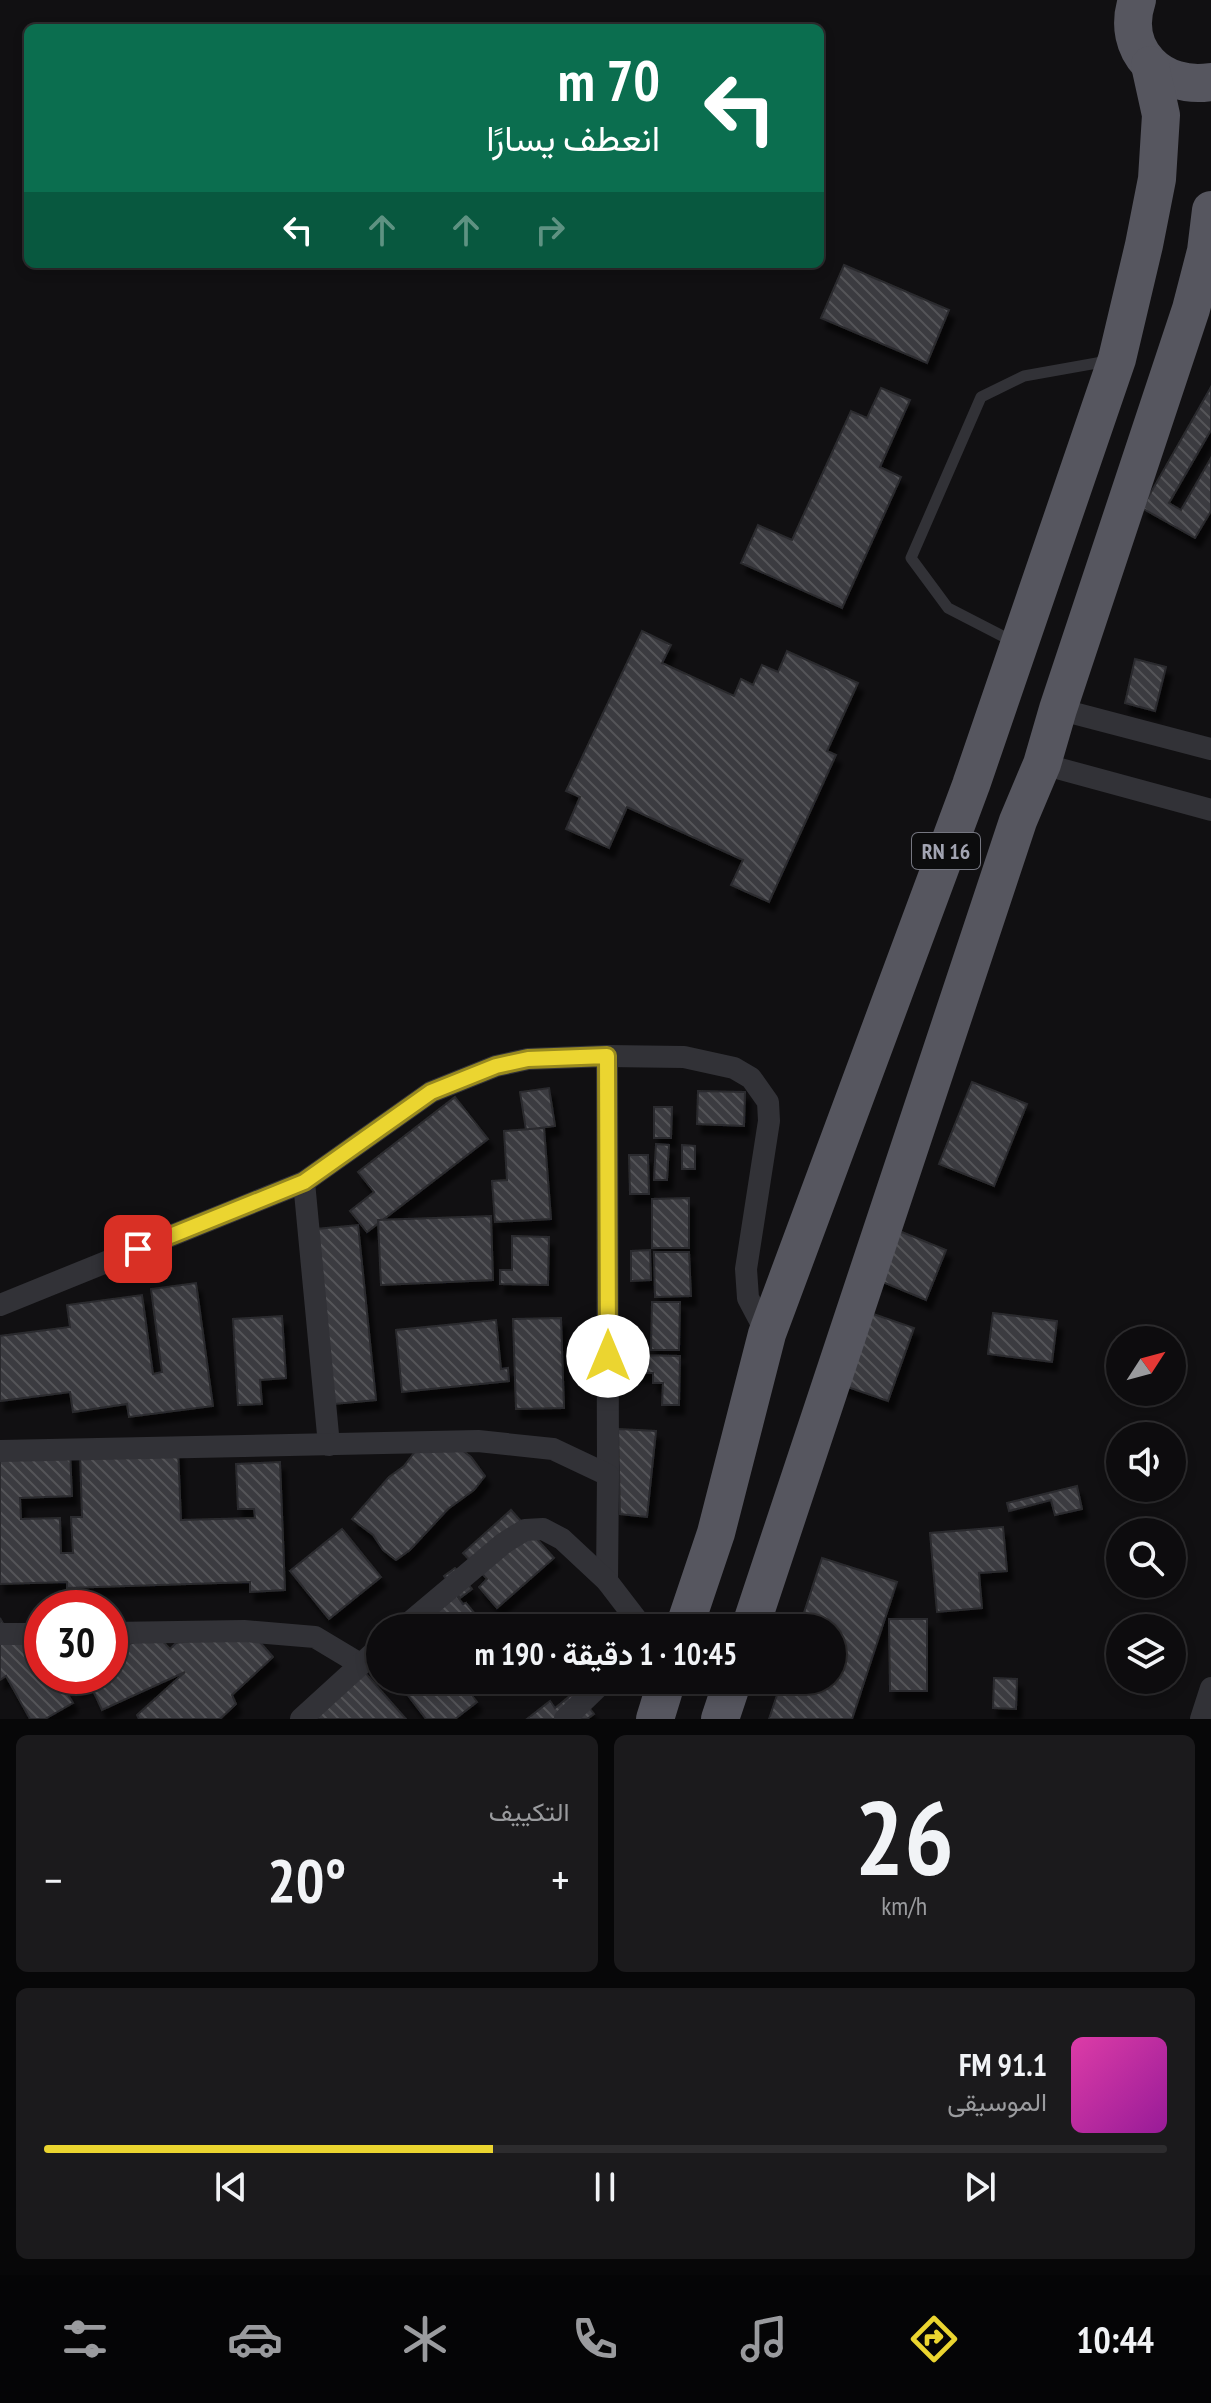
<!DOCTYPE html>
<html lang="ar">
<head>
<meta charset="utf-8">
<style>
	body { margin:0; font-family:"PT Sans Narrow",Vazirmatn,sans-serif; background:#1b1a1c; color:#f1f3f6; direction:rtl; height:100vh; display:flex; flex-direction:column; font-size:30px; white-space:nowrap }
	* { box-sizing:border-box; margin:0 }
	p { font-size:26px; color:#9a9b9e }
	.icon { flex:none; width:44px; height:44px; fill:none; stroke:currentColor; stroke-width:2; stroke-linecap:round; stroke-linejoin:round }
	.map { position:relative; height:1719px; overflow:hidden; direction:ltr }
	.sheet { display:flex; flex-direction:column; gap:16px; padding:16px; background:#070708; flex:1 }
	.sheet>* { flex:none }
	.top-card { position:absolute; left:24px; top:24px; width:800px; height:244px; border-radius:12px; box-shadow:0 4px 12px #0003,0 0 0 2px #2d2c2e; direction:rtl; background:#0b6e4f; color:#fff; overflow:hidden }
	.needle { width:52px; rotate:54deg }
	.buttons { position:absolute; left:1106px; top:1326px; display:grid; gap:16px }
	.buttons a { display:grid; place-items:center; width:80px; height:80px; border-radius:50%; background:#0d0c0e; box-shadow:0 4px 12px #0003,0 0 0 2px #2d2c2e; font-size:40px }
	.speed { position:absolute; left:24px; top:1590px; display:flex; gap:16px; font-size:40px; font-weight:700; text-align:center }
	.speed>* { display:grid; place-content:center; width:104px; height:104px; border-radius:50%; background:#0d0c0e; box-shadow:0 4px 12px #0003,0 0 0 2px #2d2c2e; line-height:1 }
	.speed .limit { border:12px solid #d22; background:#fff; color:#111 }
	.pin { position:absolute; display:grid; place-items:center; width:68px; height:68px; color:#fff; margin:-34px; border-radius:16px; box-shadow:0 4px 12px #0006 }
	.me { position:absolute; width:88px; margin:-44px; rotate:0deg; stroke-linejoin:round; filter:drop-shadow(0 0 6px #0008) }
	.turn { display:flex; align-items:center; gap:28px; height:168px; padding:0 32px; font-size:36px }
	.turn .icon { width:104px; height:104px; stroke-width:2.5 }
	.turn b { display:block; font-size:56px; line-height:68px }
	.lanes { display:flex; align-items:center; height:76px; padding:0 32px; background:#0003; justify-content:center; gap:40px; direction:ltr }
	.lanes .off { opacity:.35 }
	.big { font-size:60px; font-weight:700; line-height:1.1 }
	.sheet .tile { flex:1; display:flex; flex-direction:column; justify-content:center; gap:12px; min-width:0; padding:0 28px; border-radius:12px; background:#1b1a1c }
	.sheet .dial { align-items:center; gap:0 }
	.dial b { font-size:104px; line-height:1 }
	.song { display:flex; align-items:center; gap:24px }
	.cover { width:96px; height:96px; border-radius:12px; background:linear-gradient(135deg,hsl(320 70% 55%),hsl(300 70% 35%)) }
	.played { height:8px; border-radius:4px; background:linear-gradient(90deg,#ebd530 40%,#2d2c2e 40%) }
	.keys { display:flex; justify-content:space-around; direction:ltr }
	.heat { display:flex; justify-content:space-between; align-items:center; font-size:44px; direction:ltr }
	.sheet .tiles { flex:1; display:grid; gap:16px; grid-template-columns:1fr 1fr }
	.tile:last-child { grid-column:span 2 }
	.trip { position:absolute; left:366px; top:1614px; width:480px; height:80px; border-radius:40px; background:#0d0c0e; box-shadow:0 4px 12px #0003,0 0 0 2px #2d2c2e; font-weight:700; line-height:80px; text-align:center; direction:rtl }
	.tab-bar { display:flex; height:128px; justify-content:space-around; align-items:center; background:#050506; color:#9a9b9e }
	.tab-bar .icon { width:56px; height:56px }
	.tab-bar .active { color:#ebd530 }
	.tab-bar b { font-size:36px; color:#f1f3f6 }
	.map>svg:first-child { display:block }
	.building { fill:url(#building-back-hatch); stroke:#2b2b2e; stroke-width:2; filter:url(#shadow) }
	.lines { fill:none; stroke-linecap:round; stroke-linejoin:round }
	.service { stroke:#323237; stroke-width:11 }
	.minor { stroke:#323237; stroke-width:22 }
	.trunk { stroke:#56565f; stroke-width:38 }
	.route-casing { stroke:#998a1f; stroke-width:20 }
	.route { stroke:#ebd530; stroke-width:14 }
	.labels { text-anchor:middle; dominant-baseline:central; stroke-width:8; stroke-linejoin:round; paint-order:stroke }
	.shield { fill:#0c0c0d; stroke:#757680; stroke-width:2 }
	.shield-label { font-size:22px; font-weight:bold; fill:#a2a4b2 }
</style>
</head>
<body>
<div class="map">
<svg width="1211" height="1719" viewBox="0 0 1211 1719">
	<defs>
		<pattern id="building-back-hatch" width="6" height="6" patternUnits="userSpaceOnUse" patternTransform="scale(2)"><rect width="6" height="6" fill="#3b3a3f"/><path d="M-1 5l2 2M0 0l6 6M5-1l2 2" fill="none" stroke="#545458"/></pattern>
		<filter id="shadow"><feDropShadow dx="5" dy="9" stdDeviation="2" flood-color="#0009"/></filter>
	</defs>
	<rect width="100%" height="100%" fill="#111012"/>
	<g class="building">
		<path d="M844,265L949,310L927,363L821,318Z"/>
		<path d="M1211,387V430L1169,503L1181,510L1211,458V511L1195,538L1142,508Z"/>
		<path d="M881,388L910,400L880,467L901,477L842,608L741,563L758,525L792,540L851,411L867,418Z"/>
		<path d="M642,631L671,645L662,663L734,696L741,679L753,685L762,665L778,672L787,651L858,683L827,751L836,755L769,902L731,885L743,860L627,807L609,848L566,829L580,797L566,791Z"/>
		<path d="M1135,659L1166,667L1155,711L1125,703Z"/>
		<path d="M972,1082L1027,1104L994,1186L939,1164Z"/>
		<path d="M549,1088L555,1126L526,1130L520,1092Z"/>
		<path d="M698,1091L745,1092L744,1126L697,1124Z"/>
		<path d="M455,1097L488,1139L367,1232L350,1211L374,1192L358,1172Z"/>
		<path d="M654,1107H672L671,1138H654Z"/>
		<path d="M544,1128L551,1219L495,1222L492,1181L507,1180L504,1131Z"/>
		<path d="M656,1144L669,1145L667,1180H654Z"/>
		<path d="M682,1145L695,1146V1169H682Z"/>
		<path d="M629,1155H648L649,1194H630Z"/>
		<path d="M689,1198V1248H652V1199Z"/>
		<path d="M491,1216L493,1280L381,1285L378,1220Z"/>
		<path d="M358,1225L376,1400L334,1404L316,1229Z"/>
		<path d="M892,1228L946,1250L926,1300L873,1278Z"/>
		<path d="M512,1236L549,1237L548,1285L500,1284V1270H512Z"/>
		<path d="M650,1250L651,1280L631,1281V1251Z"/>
		<path d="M654,1252H689L691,1296L655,1297Z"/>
		<path d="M196,1283L213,1406L129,1417L127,1404L73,1412L70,1392L0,1401V1336L70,1327L67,1305L142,1295L153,1374L162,1372L151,1289Z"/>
		<path d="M652,1302H680L679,1350H651Z"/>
		<path d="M859,1309L914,1328L888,1401L833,1382Z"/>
		<path d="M993,1313L1057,1321L1052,1362L988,1354Z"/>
		<path d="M282,1316L286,1378L260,1380L262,1404L238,1405L233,1319Z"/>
		<path d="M561,1318L564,1408L516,1409L513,1319Z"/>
		<path d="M496,1320L501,1369L508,1368L509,1381L402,1392L396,1330Z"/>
		<path d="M632,1355L680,1356L679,1405H662L663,1383H653V1373H632Z"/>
		<path d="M618,1429L656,1431L647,1517L620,1514Z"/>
		<path d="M440,1433L471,1457L485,1476L474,1490L448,1509L410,1550L396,1560L383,1550L373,1535L352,1519L389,1477L404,1466L417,1449Z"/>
		<path d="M178,1449L181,1520L255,1518L254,1509H238L236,1464L280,1462L285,1590L250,1592V1582L67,1588V1582L0,1584V1454L70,1451L72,1496L20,1498L21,1519L60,1518L61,1553H73L71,1517H82L80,1452Z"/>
		<path d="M1077,1486L1082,1509L1055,1515L1051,1500L1009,1511L1007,1503Z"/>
		<path d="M511,1510L554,1558L497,1608L479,1587L487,1579L463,1553Z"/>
		<path d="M1003,1527L1007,1571L979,1573L982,1608L937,1612L930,1533Z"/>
		<path d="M342,1529L381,1577L329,1619L290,1571Z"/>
		<path d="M822,1558L897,1582L852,1719H769L782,1680H832V1628H799Z"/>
		<path d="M455,1568L472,1589L460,1598L444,1576Z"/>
		<path d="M446,1582L463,1604L466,1603L484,1625L479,1628H412Z"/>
		<path d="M0,1618L13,1642L32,1631L42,1649V1676H57L73,1703L45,1719H30L6,1676L0,1680Z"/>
		<path d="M889,1619H927V1691H890Z"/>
		<path d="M251,1632L273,1657L232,1695L236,1704L220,1719H139L137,1715L185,1672L102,1710L89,1682L77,1688L72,1676H110V1638L114,1637L123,1647L155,1633L170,1649L176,1643Z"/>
		<path d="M352,1658L406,1719H311Z"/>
		<path d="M994,1678L1017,1679L1016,1709L993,1708Z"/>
		<path d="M415,1680H460L477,1702L455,1719H426L403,1689Z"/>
		<path d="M576,1691L594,1714L587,1719H527L550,1701L555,1708Z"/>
	</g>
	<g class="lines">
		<path class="service" d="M1014,642L948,608L911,558L981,397L1024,376L1108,361"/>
		<g class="minor">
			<path d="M1058,709L1211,749"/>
			<path d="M1042,764L1211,810"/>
			<path d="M607,1056L684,1057L734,1068L751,1078L768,1102L769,1121L746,1269L748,1298L767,1334"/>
			<path d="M304,1182L329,1445"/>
			<path d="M0,1305L304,1182L431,1092L496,1066L528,1059L607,1056L608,1475"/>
			<path d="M0,1451L478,1441L553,1449L608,1475L607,1581"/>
			<path d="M403,1628L504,1543L525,1530L543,1529L562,1539L607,1581L643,1628"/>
			<path d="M110,1633L244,1631L315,1637L360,1664"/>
			<path d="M0,1634H42"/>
			<path d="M301,1719L380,1647"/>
			<path d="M565,1719L605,1680"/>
			<path d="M1201,1719L1211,1688"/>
		</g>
		<g class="trunk">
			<path d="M1137,0C1120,51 1161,90 1211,82"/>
			<path d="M684,1628L716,1533L767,1334L971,785L1117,359L1144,245L1157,179L1161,115L1150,65"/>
			<path d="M750,1628L1018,821L1042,764L1058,709L1191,309L1206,251L1211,210"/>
			<path d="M655,1719L667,1680"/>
			<path d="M720,1719L733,1680"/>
		</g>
	</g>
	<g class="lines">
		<g class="route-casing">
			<path id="route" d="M138,1249L304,1182L431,1092L496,1066L528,1059L607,1056L608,1356"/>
		</g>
		<use href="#route" class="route"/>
	</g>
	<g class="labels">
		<rect class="shield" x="912" y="833" width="68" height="36" rx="6"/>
		<g class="shield-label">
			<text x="946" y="851">RN 16</text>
		</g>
	</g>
</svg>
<div class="buttons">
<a><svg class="needle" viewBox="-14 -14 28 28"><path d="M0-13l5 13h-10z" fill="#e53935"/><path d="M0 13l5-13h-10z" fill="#9a9b9e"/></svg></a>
<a><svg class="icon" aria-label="sound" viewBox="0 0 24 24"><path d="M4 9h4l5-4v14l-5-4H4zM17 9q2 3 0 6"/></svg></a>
<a><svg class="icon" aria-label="search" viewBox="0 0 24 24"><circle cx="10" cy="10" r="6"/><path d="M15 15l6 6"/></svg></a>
<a><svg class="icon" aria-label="layers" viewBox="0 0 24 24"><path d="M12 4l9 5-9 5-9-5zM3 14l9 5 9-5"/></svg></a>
</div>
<div class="speed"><div class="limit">30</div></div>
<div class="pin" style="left:138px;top:1249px;background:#d93025"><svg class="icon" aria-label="arrive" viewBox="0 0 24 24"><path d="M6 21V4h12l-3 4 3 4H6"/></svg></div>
<svg class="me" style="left:608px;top:1356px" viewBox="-20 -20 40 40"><circle r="19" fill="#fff"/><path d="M0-13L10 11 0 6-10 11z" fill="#ebd530"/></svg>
<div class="trip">10:45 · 1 دقيقة · 190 m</div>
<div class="top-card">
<div class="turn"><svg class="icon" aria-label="left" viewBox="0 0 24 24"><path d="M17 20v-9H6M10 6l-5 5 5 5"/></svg><div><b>70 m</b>انعطف يسارًا</div></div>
<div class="lanes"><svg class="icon" aria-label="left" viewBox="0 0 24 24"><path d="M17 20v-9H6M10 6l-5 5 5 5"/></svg><svg class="icon off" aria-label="ahead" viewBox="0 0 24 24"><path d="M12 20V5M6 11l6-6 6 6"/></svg><svg class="icon off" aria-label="ahead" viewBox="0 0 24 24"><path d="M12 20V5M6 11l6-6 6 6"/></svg><svg class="icon off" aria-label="right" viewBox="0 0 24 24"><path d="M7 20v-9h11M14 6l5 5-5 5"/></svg></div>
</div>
</div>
<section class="sheet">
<div class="tiles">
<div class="tile dial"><b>26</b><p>km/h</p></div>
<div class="tile"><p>التكييف</p>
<div class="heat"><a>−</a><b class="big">20°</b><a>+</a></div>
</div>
<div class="tile">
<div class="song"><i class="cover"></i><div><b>91.1 FM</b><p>الموسيقى</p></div></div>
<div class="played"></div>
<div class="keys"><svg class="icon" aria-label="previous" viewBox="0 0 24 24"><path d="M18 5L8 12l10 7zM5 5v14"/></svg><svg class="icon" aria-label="pause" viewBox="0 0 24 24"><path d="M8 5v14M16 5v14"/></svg><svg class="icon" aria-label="next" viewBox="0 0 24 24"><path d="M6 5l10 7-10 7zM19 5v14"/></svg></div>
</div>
</div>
</section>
<nav class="tab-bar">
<b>10:44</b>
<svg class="icon active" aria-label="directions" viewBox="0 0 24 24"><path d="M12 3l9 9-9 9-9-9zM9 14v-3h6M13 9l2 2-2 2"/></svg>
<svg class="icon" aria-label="music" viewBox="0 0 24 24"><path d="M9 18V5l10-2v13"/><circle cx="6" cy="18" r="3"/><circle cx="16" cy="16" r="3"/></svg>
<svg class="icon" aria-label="phone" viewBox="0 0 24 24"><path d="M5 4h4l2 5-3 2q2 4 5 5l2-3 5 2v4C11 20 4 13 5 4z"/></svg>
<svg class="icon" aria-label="climate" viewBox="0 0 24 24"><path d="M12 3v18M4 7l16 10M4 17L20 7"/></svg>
<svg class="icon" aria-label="car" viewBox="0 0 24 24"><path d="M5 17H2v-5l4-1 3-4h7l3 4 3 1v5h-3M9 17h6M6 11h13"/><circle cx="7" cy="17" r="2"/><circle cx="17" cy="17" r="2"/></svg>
<svg class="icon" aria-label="filters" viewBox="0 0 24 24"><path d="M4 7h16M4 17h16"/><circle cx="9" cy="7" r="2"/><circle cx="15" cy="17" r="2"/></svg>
</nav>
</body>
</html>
